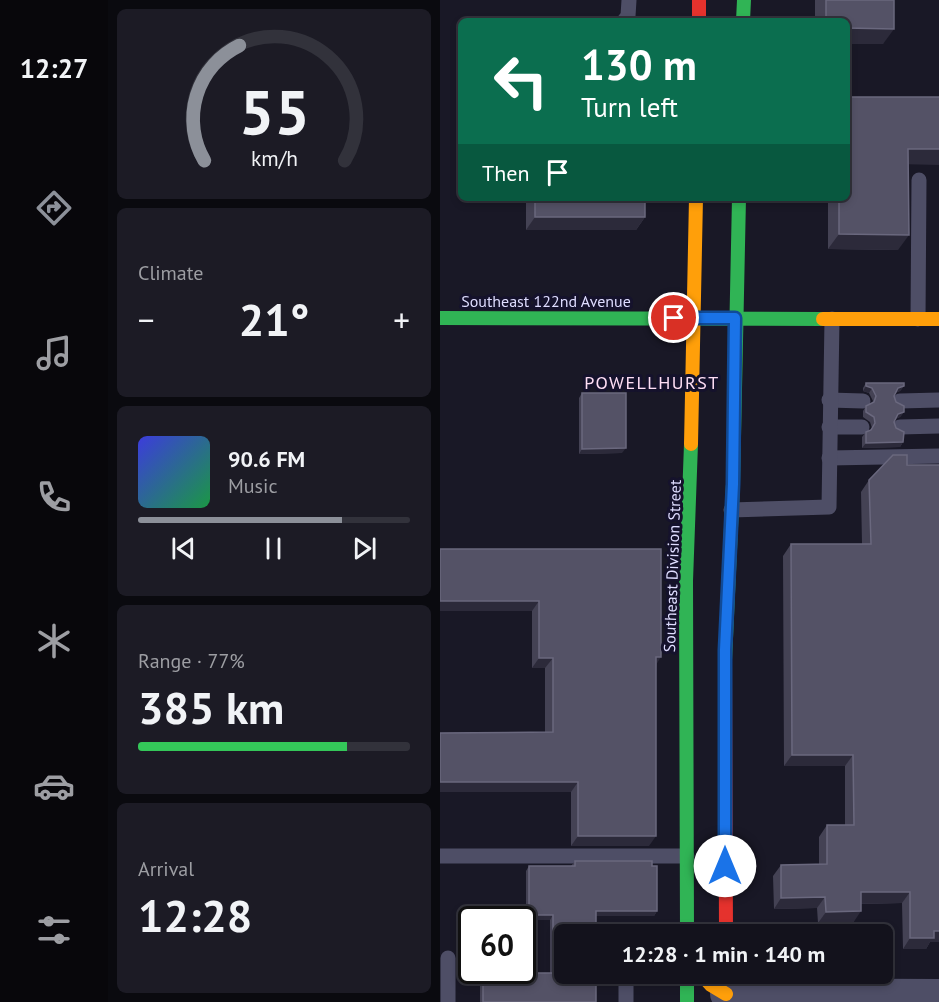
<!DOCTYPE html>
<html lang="en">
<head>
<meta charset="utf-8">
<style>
	body { margin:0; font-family:"PT Sans",sans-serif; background:#1c1b25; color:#f1f3f6; height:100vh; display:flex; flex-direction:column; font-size:22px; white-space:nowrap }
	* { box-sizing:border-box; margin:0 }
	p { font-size:20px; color:#9d9ea3 }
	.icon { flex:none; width:33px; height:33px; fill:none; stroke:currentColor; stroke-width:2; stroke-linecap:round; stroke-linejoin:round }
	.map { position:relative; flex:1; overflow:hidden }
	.panel { display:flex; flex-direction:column; gap:9px; padding:9px; background:#0a0a0f; width:332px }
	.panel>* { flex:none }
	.hud { position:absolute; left:18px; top:18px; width:392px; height:183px; border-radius:9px; box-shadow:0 3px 9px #0003,0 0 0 2px #32323b; background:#0b6e4f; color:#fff; overflow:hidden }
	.speed { position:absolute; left:18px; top:906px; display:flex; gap:12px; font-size:30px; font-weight:700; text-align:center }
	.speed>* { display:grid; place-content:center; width:78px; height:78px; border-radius:50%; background:#13121c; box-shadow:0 3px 9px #0003,0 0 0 2px #32323b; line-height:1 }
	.speed .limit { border:3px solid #111; border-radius:9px; background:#fff; color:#111 }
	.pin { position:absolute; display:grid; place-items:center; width:51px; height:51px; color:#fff; margin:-26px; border:3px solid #fff; border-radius:50%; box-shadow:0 2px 6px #0007 }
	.me { position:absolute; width:66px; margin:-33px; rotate:0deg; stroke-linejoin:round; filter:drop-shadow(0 0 4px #0008) }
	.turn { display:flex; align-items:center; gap:21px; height:126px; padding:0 24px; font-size:27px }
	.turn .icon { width:78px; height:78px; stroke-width:2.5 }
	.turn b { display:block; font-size:42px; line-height:51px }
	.then { display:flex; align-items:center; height:57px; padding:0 24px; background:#0003; gap:12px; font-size:22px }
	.big { font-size:45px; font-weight:600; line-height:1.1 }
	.panel .tile { flex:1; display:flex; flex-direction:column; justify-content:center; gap:9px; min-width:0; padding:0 21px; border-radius:9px; background:#1c1b25 }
	.panel .dial { align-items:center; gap:0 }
	.dial svg { height:156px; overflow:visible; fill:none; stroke:#32323b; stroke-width:7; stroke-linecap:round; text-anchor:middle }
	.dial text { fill:#f1f3f6; stroke:none }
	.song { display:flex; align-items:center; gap:18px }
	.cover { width:72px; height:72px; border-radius:9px; background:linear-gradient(135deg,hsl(240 70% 55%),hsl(140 70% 35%)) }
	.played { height:6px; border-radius:3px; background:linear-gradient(90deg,#8c9099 75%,#32323b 75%) }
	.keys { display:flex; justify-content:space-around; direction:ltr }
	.heat { display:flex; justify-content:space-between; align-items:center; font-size:33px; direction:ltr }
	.charge { height:9px; border-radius:4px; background:linear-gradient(90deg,#34c759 77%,#32323b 0) }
	.trip { position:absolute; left:114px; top:924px; width:339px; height:60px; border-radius:9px; background:#13121c; box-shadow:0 3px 9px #0003,0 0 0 2px #32323b; font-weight:600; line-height:60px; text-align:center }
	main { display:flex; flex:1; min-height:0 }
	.tab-bar { display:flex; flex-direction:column; width:108px; justify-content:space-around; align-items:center; background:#08070b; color:#9d9ea3 }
	.tab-bar .icon { width:42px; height:42px }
	.tab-bar .active { color:#8c9099 }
	.tab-bar b { font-size:27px; color:#f1f3f6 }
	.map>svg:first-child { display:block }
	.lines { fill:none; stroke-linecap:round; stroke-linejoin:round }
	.lane { stroke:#4e4e66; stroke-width:15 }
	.street { stroke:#4e4e66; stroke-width:32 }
	.fast { stroke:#30b455; stroke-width:14 }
	.slow { stroke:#ff9f0a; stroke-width:14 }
	.jam { stroke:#e5322d; stroke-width:14 }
	.wall { fill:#444254 }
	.shaded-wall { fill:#2c2a3a }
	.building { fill:#545266; stroke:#6a687e; stroke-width:1.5 }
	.route-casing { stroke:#114b97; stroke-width:15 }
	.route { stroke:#1a73e8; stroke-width:10 }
	.labels { text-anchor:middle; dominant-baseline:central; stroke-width:6; stroke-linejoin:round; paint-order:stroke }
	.street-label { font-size:16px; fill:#dfddff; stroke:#15122c }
	.neighbourhood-label { font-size:18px; letter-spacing:1.5px; fill:#ffdff5; stroke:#15122c }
</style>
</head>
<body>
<main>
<nav class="tab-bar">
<b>12:27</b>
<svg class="icon active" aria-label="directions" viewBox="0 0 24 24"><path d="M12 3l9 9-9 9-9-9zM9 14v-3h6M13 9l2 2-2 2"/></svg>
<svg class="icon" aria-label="music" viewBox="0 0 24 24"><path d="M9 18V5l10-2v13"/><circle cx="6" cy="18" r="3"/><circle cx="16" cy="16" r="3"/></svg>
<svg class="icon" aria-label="phone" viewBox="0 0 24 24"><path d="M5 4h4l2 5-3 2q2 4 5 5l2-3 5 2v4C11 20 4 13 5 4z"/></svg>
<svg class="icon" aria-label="climate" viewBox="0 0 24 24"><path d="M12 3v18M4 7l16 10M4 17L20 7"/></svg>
<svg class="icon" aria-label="car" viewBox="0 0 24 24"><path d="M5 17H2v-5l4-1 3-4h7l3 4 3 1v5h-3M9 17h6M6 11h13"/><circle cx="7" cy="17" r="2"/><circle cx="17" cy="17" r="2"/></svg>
<svg class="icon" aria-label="filters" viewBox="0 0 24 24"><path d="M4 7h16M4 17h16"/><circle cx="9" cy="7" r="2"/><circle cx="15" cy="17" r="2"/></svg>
</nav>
<section class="panel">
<div class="tile dial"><svg viewBox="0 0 100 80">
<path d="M14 69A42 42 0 1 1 86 69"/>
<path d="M14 69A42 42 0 0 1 32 10" stroke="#8c9099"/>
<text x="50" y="56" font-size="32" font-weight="700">55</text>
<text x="50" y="72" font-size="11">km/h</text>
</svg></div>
<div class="tile"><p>Climate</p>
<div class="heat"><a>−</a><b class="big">21°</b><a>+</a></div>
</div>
<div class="tile">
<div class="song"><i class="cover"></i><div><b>90.6 FM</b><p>Music</p></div></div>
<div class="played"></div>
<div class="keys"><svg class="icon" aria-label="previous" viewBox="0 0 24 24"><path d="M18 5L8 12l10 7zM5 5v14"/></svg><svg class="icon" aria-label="pause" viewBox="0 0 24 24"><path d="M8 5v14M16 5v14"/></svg><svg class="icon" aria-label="next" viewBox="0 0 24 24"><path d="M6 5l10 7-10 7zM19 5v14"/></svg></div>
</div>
<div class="tile"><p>Range · 77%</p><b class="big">385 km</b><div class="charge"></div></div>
<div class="tile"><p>Arrival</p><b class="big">12:28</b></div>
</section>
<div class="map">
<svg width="500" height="1002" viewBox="0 0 500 1002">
	<rect width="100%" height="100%" fill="#191826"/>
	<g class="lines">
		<g class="lane">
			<path d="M184,21L188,16L189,0"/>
			<path d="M478,319L479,180"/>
			<path d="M389,400L423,401"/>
			<path d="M460,401L500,400"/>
			<path d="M389,427H422"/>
			<path d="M460,427L500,426"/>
			<path d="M389,458L500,456"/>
			<path d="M291,510L389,507L392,319"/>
			<path d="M0,856H247"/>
			<path d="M8,1002V958"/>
			<path d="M186,1002V974"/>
		</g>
		<path class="street" d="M286,994L500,995"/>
		<g class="fast">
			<path d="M303,21L304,0"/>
			<path d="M0,318L383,319"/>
			<path d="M285,660L293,484L299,198"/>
			<path d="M247,934L246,581L251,444"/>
			<path d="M247,974V1002"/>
		</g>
		<g class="slow">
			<path d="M383,319H500"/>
			<path d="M251,444L256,198"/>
			<path d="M261,974L271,985L286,994"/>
		</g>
		<g class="jam">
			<path d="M259,0V21"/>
			<path d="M285,660L286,934"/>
		</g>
	</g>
	<g class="wall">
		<path d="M375,0H454L443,44L406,21H375Z"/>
		<path d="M468,164L458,250L388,249V198H406Z"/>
		<path d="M86,198H205V217L196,230H86Z"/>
		<path d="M426,383L464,386L460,391L455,393L454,396L456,402L464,412L460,417L455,419L454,422L456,428L463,442L460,447L422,448V437L426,432L430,430L432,428L430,422L423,417V411L426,406L432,403L433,401L429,393L423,391V388Z"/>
		<path d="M142,393L182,453L139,454V398Z"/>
		<path d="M467,465L500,942H490L486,949H463L462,903L421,904L413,923H378L377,908L334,909L333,876L341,865L379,864V837L387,825H405V766H344L343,556L351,544H422L421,492L429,480Z"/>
		<path d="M221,549L209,846H131V792L105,732V668H92V611H0Z"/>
		<path d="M135,861L212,866L217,911L214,916H156V1002H40V978L43,973H110V920H86V871L89,866H131Z"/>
	</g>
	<g class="shaded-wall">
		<path d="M406,28L454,29L443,44H406Z"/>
		<path d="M468,149H500V165L457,164Z"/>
		<path d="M95,217H205L196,230H86Z"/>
		<path d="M399,234L469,235L458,250L388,249Z"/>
		<path d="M426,386L432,388L429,393L423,391Z"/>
		<path d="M464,386L460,391L454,393L458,388Z"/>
		<path d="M464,412L460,417L454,419L458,414Z"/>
		<path d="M463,442L460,447L422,448L426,443Z"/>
		<path d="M186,448L182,453L139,454L142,449Z"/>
		<path d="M0,601H99L92,611H0Z"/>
		<path d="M216,657H221L214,668Z"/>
		<path d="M99,658H113L105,668H92Z"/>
		<path d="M352,755H413L405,766H344Z"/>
		<path d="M0,782H138L131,792H0Z"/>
		<path d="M138,836H216L209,846H131Z"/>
		<path d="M421,892H470L462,903L413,904Z"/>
		<path d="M385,897L377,908L334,909L341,898Z"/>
		<path d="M156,911H217L214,916H153Z"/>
		<path d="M421,911L413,923H378L386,912Z"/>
		<path d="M89,915H113L110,920H86Z"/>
		<path d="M494,931H500V942H490L486,949H463L470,938Z"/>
	</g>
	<g class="building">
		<path d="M386,0H454V29L406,28V21H386Z"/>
		<rect x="135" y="20" width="71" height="1"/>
		<path d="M406,97H500V149H468L469,235L399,234V198H406Z"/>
		<rect x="95" y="198" width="110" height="19"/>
		<path d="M426,383H464V386L458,388L454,396L456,402L464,406V412L458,414L454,422L456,428L464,432L463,442L426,443V432L431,430L435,423L434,417L426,412V406L434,402L436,396L432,388L426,386Z"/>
		<path d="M142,393H186V448L142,449Z"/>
		<path d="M453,455H467V465H500V931H494V938H470V892H421V911L386,912L385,897L341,898V865L387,864V825H414L413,755H352L351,544H431L429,480Z"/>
		<path d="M0,549H221V657H216V836H138V782H0V733L113,732V658H99V601H0Z"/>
		<path d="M135,861H212V866H217V911H156V934H124V974H156V1002H43V973H113V915H89V866H135Z"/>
	</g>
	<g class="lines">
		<g class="route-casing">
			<path id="route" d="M234,318H295L293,484L285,650V866"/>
		</g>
		<use href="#route" class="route"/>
	</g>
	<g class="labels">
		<g class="street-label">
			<text x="106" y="301">Southeast 122nd Avenue</text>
			<text transform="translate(232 566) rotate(-88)">Southeast Division Street</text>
		</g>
		<g class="neighbourhood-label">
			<text x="212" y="382">POWELLHURST</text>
		</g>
	</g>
</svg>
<div class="speed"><div class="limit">60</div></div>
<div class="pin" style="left:234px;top:318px;background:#d93025"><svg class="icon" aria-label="arrive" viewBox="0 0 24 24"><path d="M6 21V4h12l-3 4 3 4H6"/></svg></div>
<svg class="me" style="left:285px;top:866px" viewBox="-20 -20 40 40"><circle r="19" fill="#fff"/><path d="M0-13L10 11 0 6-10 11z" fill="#1a73e8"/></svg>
<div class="trip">12:28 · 1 min · 140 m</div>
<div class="hud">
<div class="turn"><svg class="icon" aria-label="left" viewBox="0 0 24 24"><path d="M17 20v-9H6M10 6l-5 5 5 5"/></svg><div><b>130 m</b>Turn left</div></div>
<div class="then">Then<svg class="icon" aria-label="arrive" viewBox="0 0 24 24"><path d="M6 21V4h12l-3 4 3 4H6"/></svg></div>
</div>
</div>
</main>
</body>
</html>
